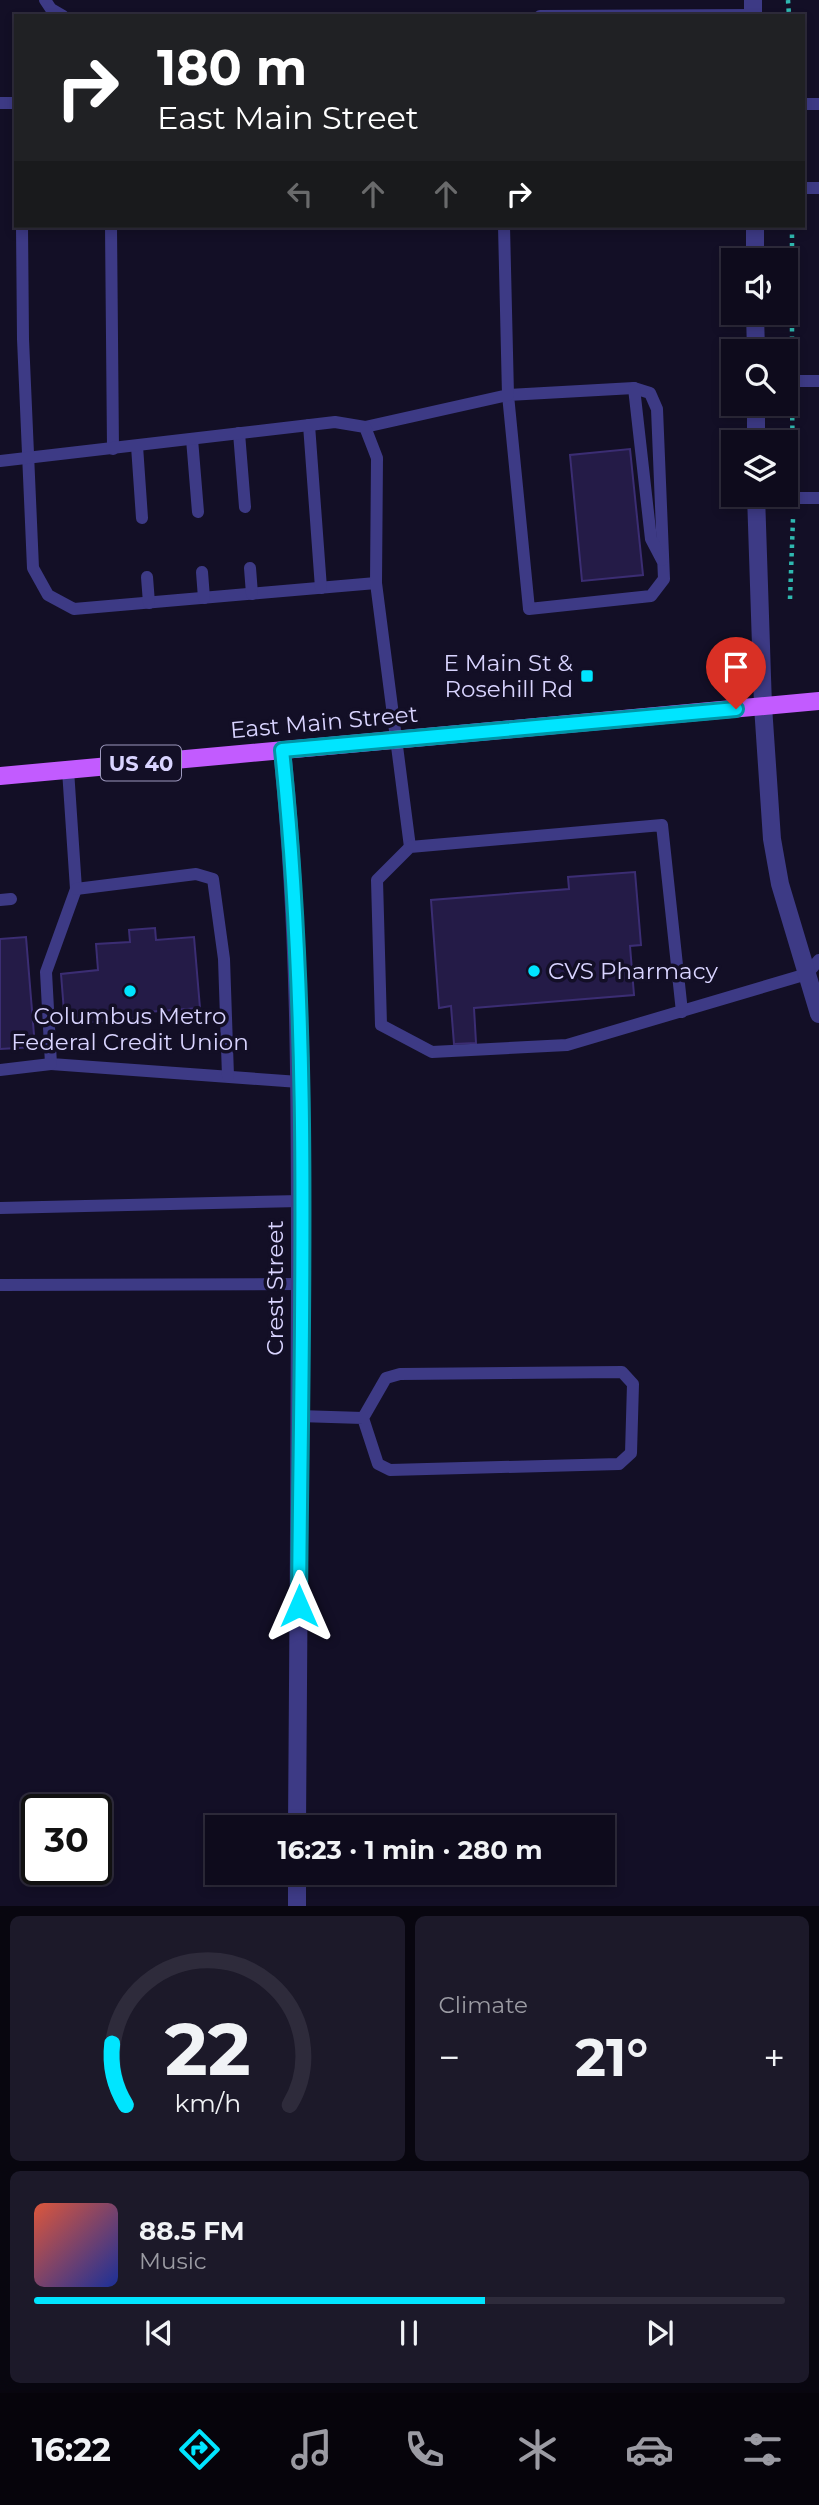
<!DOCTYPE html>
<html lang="en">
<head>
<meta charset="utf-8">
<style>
	body { margin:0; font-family:Montserrat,sans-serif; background:#1c1929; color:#f1f3f6; height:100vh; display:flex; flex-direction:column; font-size:26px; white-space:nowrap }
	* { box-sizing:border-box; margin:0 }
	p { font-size:23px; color:#9b9ba3 }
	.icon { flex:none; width:38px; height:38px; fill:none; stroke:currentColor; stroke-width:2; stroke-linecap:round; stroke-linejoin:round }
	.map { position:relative; height:1906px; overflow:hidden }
	.panel { display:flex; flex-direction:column; gap:10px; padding:10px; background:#08060f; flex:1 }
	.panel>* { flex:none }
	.hud { position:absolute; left:14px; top:14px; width:791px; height:214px; border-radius:0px; box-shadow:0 4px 10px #0003,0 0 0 2px #2e2b3b; background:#202124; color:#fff; overflow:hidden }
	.fabs { position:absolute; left:721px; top:248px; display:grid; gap:14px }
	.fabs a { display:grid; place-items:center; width:77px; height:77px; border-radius:0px; background:#0e0b1c; box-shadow:0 4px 10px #0003,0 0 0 2px #2e2b3b; font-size:35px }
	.speed { position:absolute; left:21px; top:1794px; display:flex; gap:14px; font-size:35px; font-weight:700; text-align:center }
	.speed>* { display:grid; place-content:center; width:91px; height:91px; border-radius:50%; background:#0e0b1c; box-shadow:0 4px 10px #0003,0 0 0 2px #2e2b3b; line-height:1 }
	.speed .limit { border:4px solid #111; border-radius:10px; background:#fff; color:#111 }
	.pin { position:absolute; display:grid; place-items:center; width:60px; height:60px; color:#fff; margin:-72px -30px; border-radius:50% 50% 50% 0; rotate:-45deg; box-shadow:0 0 7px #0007 }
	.pin .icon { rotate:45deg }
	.me { position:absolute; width:77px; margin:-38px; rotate:0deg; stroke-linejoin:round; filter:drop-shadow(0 0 5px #0008) }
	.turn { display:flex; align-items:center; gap:24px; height:147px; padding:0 28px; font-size:32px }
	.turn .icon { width:91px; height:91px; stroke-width:2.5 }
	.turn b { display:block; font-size:49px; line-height:60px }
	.lanes { display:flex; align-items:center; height:66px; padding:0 28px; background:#0003; justify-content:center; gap:35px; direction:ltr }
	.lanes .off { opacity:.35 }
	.big { font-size:52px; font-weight:700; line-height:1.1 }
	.panel .card { flex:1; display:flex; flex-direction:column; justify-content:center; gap:10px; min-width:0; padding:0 24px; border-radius:10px; background:#1c1929 }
	.panel .dial { align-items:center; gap:0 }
	.dial svg { height:182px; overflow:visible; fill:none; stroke:#2e2b3b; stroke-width:7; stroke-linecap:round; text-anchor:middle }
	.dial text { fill:#f1f3f6; stroke:none }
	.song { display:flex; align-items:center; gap:21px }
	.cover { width:84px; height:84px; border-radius:10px; background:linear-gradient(135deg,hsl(10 70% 55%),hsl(230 70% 35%)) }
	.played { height:7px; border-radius:4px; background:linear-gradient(90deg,#00e5ff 60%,#2e2b3b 60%) }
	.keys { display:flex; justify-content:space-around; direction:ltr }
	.heat { display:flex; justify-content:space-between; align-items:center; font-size:38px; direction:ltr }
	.panel .tiles { flex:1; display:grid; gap:10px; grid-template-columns:1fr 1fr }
	.card:last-child { grid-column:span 2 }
	.trip { position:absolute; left:205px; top:1815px; width:410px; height:70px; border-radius:0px; background:#0e0b1c; box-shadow:0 4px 10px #0003,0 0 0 2px #2e2b3b; font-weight:700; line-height:70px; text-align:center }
	.tab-bar { display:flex; height:112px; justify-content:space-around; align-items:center; background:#06040b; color:#9b9ba3 }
	.tab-bar .icon { width:49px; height:49px }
	.tab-bar .on { color:#00e5ff }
	.tab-bar b { font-size:32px; color:#f1f3f6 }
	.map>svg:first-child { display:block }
	.building { fill:#241b47; stroke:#3b2d73; stroke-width:2 }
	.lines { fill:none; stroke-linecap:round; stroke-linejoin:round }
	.path { stroke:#2fb8b0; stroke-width:4.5; stroke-dasharray:3.5 5; stroke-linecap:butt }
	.service { stroke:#3d3a85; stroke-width:12 }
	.minor { stroke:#3d3a85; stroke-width:18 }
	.tertiary { stroke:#3d3a85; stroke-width:18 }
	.primary { stroke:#c25bff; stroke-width:18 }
	.route-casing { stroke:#0095a6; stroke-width:18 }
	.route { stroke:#00e5ff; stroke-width:12 }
	.poi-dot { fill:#00e5ff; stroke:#130f26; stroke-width:2.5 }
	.labels { text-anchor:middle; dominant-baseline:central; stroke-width:7; stroke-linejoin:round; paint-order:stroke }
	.shield { fill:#130f26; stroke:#9e99be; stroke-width:2 }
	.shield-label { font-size:21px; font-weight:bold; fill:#d9d4ff }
	.poi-label { font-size:23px; fill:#d9d4ff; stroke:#130f26; text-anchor:end }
	.street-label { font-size:23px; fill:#d9d4ff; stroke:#130f26 }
</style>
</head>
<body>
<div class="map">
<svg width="819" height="1907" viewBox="0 0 819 1907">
	<rect width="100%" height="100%" fill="#130f26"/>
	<g class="building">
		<path d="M630,449L643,575L582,581L570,455Z"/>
		<path d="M635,872L641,945L630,946L634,995L474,1008L476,1043L454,1044L451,1006L439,1008L431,900L569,889L568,877Z"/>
		<path d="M155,928L156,940L194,937L200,1008L147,1012V1018L65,1024L61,974L98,970L96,944L130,942L129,930Z"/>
		<path d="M26,937L35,1047L0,1049V939Z"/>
	</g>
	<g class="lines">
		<g class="path">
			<path d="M788,0L789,16"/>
			<path d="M792,226V360"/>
			<path d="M792,400L793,476"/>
			<path d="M790,599L793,519"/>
		</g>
		<g class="service">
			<path d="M45,0L51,9L63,16"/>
			<path d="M540,16L753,15"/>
			<path d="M0,103H16"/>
			<path d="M803,104H819"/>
			<path d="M803,188H819"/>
			<path d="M22,226L23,339L33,568L48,595L74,609L376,583"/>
			<path d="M111,226L113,449"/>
			<path d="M786,381H819"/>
			<path d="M634,388L650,393L657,409L664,579L651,596L529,609L508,395Z"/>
			<path d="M634,388L651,539L662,560"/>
			<path d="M309,425L321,588"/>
			<path d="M365,427L508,395L504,226"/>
			<path d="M239,433L245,507"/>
			<path d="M192,439L198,512"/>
			<path d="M137,446L142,518"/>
			<path d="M0,461L335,422L365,427L377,458L376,583L410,847"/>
			<path d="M756,498H819"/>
			<path d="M250,568L252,594"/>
			<path d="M202,572L204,598"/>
			<path d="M147,577L149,603"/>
			<path d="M68,770L76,889L46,972L51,1064L299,1082"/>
			<path d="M76,889L196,874L213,879L224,959L228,1076"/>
			<path d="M0,900L11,899"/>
			<path d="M682,1012L662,825L410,847L377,880L381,1025L432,1052L567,1045L807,974L819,960"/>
			<path d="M0,1070L51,1064"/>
			<path d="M0,1208L300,1201"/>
			<path d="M0,1285L300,1284"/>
			<path d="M299,1416L363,1418L378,1464L390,1470L619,1464L631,1453L633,1384L622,1372L400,1374L386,1378L363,1418"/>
		</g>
		<g class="minor">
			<path d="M282,750C301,930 300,1110 300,1291C299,1470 299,1648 297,1827"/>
			<path d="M297,1907V1872"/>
		</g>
		<g class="tertiary">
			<path d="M753,0V16"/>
			<path d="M755,226V261"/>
			<path d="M755,313L756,352"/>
			<path d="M756,404V443"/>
			<path d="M756,495L763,706L772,839L780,884L819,1014"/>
		</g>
		<path class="primary" d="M0,776L819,701"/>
	</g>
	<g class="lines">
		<g class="route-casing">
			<path id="route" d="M299,1606C301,1321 312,1034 282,750L736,709"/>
		</g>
		<use href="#route" class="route"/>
	</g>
	<g class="poi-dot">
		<rect x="580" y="669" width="14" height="14" rx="3.5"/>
		<circle cx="534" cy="971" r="7"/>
		<circle cx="130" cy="991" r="7"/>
	</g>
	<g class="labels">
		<rect class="shield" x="101" y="745.5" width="80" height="35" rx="5"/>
		<g class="shield-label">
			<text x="141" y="763">US 40</text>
		</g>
		<g class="poi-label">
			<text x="573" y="663">E Main St &amp;<tspan x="573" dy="26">Rosehill Rd</tspan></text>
			<text x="548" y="971" text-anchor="start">CVS Pharmacy</text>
			<text x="130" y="1016" text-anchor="middle">Columbus Metro<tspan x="130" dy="26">Federal Credit Union</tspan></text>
		</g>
		<g class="street-label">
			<text transform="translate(324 722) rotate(-5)">East Main Street</text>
			<text transform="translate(275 1288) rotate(-90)">Crest Street</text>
		</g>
	</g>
</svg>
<div class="fabs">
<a><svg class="icon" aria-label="sound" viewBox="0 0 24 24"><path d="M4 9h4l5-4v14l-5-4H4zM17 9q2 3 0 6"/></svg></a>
<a><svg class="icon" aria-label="search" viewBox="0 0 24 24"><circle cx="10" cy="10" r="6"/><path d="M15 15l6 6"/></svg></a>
<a><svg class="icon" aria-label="layers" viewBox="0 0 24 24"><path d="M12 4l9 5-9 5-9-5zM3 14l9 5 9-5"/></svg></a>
</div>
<div class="speed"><div class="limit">30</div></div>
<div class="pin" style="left:736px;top:709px;background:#d93025"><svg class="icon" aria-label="arrive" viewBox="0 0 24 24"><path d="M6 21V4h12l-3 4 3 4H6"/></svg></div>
<svg class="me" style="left:299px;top:1606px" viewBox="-20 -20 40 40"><path d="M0-17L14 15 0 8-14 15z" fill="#00e5ff" stroke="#fff" stroke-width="4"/></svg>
<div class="trip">16:23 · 1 min · 280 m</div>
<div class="hud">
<div class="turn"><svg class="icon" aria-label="right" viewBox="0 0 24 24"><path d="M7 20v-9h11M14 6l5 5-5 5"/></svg><div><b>180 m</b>East Main Street</div></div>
<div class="lanes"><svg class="icon off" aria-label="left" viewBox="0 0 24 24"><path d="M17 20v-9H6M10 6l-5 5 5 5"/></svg><svg class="icon off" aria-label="ahead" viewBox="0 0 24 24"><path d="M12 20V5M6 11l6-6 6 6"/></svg><svg class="icon off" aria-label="ahead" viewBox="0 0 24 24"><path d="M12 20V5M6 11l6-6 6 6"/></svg><svg class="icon" aria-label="right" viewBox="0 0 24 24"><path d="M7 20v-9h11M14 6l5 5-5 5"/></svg></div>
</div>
</div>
<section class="panel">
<div class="tiles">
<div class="card dial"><svg viewBox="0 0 100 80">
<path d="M14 69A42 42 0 1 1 86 69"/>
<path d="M14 69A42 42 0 0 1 8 42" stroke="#00e5ff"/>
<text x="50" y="56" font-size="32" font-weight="700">22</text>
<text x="50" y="72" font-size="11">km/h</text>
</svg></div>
<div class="card"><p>Climate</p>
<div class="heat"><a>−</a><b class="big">21°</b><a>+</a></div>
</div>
<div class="card">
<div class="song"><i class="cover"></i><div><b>88.5 FM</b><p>Music</p></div></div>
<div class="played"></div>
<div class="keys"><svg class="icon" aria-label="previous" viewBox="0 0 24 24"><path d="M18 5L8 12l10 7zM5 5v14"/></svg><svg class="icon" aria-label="pause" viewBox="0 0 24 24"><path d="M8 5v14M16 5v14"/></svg><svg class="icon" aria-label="next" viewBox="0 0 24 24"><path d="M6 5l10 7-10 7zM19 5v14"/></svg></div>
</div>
</div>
</section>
<nav class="tab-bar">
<b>16:22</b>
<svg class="icon on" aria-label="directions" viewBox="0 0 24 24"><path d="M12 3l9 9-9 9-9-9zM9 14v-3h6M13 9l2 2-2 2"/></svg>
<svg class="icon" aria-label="music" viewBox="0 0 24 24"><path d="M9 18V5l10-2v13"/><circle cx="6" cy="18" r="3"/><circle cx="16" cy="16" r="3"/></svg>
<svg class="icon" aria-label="phone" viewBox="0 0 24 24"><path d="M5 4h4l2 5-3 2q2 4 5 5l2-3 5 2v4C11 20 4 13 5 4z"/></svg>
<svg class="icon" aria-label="climate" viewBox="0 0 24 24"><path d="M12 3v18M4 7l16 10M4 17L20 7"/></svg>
<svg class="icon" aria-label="car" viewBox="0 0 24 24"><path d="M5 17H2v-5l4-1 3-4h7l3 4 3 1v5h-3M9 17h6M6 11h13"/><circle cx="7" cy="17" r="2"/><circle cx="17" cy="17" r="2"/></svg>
<svg class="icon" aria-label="filters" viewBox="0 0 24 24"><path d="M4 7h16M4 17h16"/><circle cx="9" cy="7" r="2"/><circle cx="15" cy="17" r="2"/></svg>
</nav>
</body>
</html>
